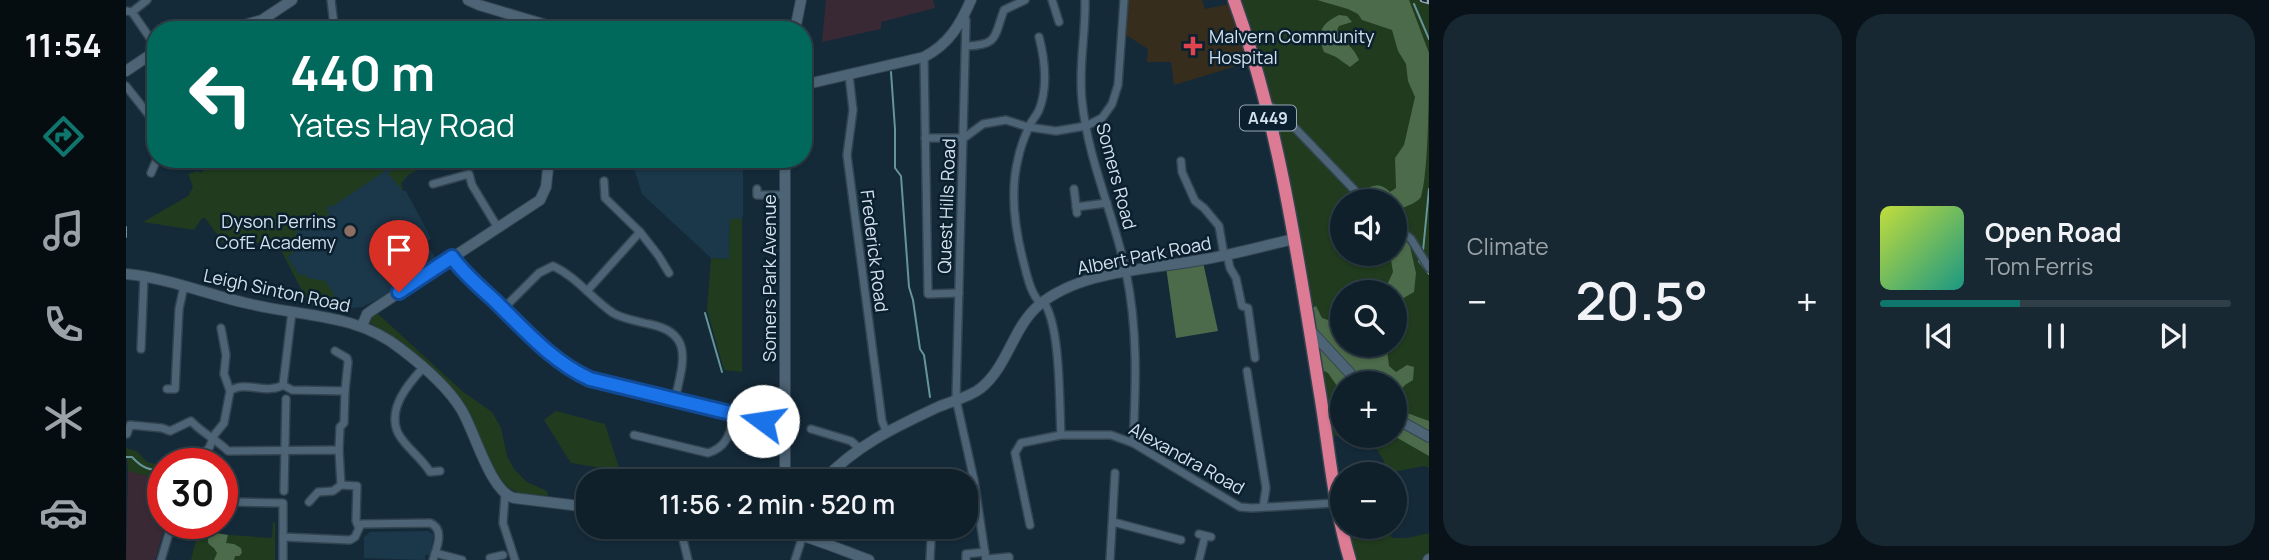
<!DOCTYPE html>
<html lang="en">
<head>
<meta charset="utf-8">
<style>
	body { margin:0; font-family:Manrope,sans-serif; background:#182833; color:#f1f3f6; height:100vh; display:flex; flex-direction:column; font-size:26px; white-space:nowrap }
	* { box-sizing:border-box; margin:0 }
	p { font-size:23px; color:#9ba3a9 }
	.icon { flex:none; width:38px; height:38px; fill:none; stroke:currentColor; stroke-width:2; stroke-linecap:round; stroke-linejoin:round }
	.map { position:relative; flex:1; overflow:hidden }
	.details { display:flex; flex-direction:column; gap:14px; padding:14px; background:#081218; width:840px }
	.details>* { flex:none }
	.top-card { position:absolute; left:21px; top:21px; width:665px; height:147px; border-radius:28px; box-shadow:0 2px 5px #0004,0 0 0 2px #2f3e47; background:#00695c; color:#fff; overflow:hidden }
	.controls { position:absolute; left:1204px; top:189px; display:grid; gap:14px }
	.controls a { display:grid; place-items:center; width:77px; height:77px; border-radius:50%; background:#0f202b; box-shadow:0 2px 5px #0004,0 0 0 2px #2f3e47; font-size:35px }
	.speed { position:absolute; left:21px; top:448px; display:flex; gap:14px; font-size:35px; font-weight:700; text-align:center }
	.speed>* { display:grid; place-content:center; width:91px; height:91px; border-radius:50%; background:#0f202b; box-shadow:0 2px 5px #0004,0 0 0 2px #2f3e47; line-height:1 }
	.speed .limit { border:10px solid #d22; background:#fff; color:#111 }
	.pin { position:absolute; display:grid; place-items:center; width:60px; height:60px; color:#fff; margin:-72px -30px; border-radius:50% 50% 50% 0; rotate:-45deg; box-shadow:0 0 7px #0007 }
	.pin .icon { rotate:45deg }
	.me { position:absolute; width:77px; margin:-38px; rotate:284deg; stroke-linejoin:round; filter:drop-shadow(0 0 5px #0008) }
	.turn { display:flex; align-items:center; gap:24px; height:147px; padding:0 28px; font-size:32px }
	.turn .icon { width:91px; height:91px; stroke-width:2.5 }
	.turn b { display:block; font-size:49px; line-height:60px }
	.big { font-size:52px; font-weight:600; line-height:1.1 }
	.details .tile { flex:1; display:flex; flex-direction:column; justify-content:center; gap:10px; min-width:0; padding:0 24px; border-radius:28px; background:#182833 }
	.song { display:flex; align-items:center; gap:21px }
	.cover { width:84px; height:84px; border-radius:10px; background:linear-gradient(135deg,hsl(70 70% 55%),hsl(170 70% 35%)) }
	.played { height:7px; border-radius:4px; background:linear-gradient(90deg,#0f766e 40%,#2f3e47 40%) }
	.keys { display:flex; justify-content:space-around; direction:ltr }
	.heat { display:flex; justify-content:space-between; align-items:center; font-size:38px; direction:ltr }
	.details .tiles { flex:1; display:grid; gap:14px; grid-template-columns:repeat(2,1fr) }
	.trip { position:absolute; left:450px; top:469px; width:402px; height:70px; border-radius:28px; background:#0f202b; box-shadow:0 2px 5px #0004,0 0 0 2px #2f3e47; font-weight:600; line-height:70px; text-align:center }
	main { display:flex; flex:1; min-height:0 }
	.menu { display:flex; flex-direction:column; width:126px; justify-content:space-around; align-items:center; background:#060d11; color:#9ba3a9 }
	.menu .icon { width:49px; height:49px }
	.menu .on { color:#0f766e }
	.menu b { font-size:32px; color:#f1f3f6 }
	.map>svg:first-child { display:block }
	.built { fill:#1b374a }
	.industrial { fill:#392934 }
	.medical { fill:#372d1d }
	.green { fill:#203b1e; fill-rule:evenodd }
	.forest { fill:#4c6b4a }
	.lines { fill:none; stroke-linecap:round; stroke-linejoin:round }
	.stream { stroke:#659499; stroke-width:2 }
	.street-casing { stroke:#334451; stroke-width:10 }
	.secondary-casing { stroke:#334451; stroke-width:12 }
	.highway-casing { stroke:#334451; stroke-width:15 }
	.street { stroke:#4d6476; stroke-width:7 }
	.secondary { stroke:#4d6476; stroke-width:10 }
	.highway { stroke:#dc7b93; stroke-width:12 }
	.rail-casing { stroke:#98a8b4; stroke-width:4.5 }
	.rail { stroke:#0a202f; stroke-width:2; stroke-dasharray:5; stroke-linecap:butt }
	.route-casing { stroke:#114b97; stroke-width:18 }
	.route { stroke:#1a73e8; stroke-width:12 }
	.health-dot { fill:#e0444e; stroke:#0a202f; stroke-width:2.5 }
	.education-dot { fill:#8d6e63; stroke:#0a202f; stroke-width:2.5 }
	.labels { text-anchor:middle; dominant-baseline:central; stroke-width:5; stroke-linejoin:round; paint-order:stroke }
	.shield { fill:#0a202f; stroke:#97a7b3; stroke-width:2 }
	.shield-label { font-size:16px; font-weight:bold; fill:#d4e1ec }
	.poi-label { font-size:18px; fill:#d4e1ec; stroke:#0a202f; text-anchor:start }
	.street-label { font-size:18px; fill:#d4e1ec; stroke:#0a202f }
</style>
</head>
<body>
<main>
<nav class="menu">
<b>11:54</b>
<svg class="icon on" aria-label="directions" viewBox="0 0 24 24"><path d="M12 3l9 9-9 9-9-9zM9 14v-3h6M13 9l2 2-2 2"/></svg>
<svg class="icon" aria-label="music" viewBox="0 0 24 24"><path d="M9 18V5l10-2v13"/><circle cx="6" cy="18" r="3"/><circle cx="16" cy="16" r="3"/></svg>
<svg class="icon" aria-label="phone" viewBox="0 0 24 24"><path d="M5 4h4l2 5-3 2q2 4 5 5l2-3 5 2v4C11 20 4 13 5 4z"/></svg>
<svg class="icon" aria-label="climate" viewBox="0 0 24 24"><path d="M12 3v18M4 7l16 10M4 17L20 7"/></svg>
<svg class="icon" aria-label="car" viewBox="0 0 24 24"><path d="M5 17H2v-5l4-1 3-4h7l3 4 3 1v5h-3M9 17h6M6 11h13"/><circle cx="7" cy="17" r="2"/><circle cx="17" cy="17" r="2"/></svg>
</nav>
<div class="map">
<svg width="1303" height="560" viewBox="0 0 1303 560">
	<rect width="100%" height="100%" fill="#142a39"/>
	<g class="built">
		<path d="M109,159H317L283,174L275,183L277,191H280L305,238L300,243L311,260L255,298L236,307L209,310L183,305Z"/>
		<path d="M505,159H654L653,163L617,162V215L616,219H604L603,259L585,258L516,194Z"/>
		<path d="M302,531L307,534V539L304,555H299V560L238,558V537L244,532Z"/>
	</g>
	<g class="industrial">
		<path d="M700,0H807L809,8L755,22V29L696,42Z"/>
		<path d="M2,471L37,480V523H40L29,560H0Z"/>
	</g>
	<path class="medical" d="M1002,0H1076L1079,9L1104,4L1121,63L1048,85L1045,62H1021L1022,49L1000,35Z"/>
	<g class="green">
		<path d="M1114,0H1303V468L1298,466L1256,474L1258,461L1250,448L1202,434L1195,361L1173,225L1143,94ZM1216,201H1269V254H1216ZM1216,292H1269V345H1216ZM1216,383H1269V436H1216Z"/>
		<path d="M89,159H277L207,206L200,207L203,214L198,218L190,216L174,227L165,243L169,251L161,257L174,276L178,274L182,278L199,281L208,294L206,301L180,298L151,242L99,245L79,218H76L68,230L17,222L62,196L67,187L62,174L72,171L74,173L88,165L86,161Z"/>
		<path d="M281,159H317L283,174L275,183L277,191L262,174Z"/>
		<path d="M604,219H616V372L598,370L581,310L585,258L603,259Z"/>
		<path d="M250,312L336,391L366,412L375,428L381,456L388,469L401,482L421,491L422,496L394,494L380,486L367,467L339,407L277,345L244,323V318Z"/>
		<path d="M430,411L479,424L494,471L445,463L418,420Z"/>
		<path d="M0,448L11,451L21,462L37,466V480L2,471Z"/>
		<path d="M147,522H149V560H65L74,523H90V534L146,538Z"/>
		<path d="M1219,527H1263L1266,538H1281L1303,533V560H1226Z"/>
	</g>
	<g class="forest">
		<path d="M1191,0H1283L1303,53C1303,85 1303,172 1295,197C1290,204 1278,207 1270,210L1269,212V201H1242L1233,192C1245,186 1253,181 1264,192L1270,188L1269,158L1278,145L1289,97L1282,81L1280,64L1272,51L1266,30L1236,20L1232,14L1222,9Z"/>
		<path d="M1213,15L1221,16L1226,22L1213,26L1211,30C1217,42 1228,47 1233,60L1224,67L1210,57L1198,52C1191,33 1194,24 1213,15Z"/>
		<path d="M1269,232L1283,242L1290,273L1288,292L1276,299L1277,306L1272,316L1269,317V292H1262L1261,285L1267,272L1264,254H1269Z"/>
		<path d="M1077,262L1092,331L1050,338L1040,267Z"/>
		<path d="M1220,289L1224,292H1216V335L1214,338L1216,345L1238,358L1261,350L1263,366L1270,372L1281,365L1288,367L1287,380L1279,385L1269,397V383H1216V393L1202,373L1191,367L1183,309L1190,306L1196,318L1202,320C1212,309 1205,301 1220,289Z"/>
		<path d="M1269,399L1281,413L1303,421V456L1268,436Z"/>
		<path d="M84,532L102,535L100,543L108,544L115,548L116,553L113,556H109L108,560H88L91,553C86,542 78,548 84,532Z"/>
	</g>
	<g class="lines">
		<g class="stream">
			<path d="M1288,4L1303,39"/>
			<path d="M765,72L769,129V168L775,176L783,287L787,300L794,349L798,355L804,397"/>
			<path d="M0,227V237"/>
			<path d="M1297,251L1303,189"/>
			<path d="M1293,261L1303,274"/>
			<path d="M579,313L596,372"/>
			<path d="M0,457H6C16,468 23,470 37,471"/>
			<path d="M79,538L86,523"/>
		</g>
		<g class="street-casing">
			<g id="street">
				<path d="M205,0L208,25L207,30"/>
				<path d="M926,0L933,22"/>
				<path d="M959,0C960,34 952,67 956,101C962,160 988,215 1000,272C1012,329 1010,385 1007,443"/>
				<path d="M0,11L6,12L30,47"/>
				<path d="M6,12L21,0"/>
				<path d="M838,16L840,20L830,399L848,480L860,560"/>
				<path d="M913,37C919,60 922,87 913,110C910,117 904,122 902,129C898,138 894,149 892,159C884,191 889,229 897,260C901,275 904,293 915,304"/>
				<path d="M841,46C873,45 868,36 878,10L899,0"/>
				<path d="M798,57L802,294L833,293"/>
				<path d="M723,75L727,110L721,155L756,421L760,431"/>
				<path d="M0,86L30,124"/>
				<path d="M1141,103L1169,128L1239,201"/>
				<path d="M799,138H838L857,124L880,120L902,127L930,131L960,126L976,118L986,104L992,85L998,0"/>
				<path d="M1055,161L1056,172L1069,201L1078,208L1093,226L1098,255"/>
				<path d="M25,173L31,159"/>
				<path d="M307,184L343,174L346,185L372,228"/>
				<path d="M631,189V195H659"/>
				<path d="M948,189L951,213"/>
				<path d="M950,207L981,203"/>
				<path d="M1269,226L1285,239L1303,268"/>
				<path d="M514,232L532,255L543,273"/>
				<path d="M1101,254L1104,268L1110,278L1116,306L1122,308L1129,358"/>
				<path d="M326,257C339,275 356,289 372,304C400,331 428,363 464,379L659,427"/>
				<path d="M461,291L514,232L479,198L478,181"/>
				<path d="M918,302C935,329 933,401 935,435"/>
				<path d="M377,309L413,273L427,266C451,277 466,299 487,313C497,319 511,321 523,324C570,333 556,365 549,400"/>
				<path d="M95,328L100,355L98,374L104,391"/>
				<path d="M15,349L18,276"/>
				<path d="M209,351L221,358L222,362L219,391"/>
				<path d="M297,368C282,384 261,409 272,433C279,447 296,458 304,472L314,471"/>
				<path d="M1121,371L1140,488L1137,507"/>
				<path d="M157,385L166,390L219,391L218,423L214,427L213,450"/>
				<path d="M41,389H49L53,309L58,286"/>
				<path d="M685,429L725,441L733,448"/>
				<path d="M1,434L4,425L36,428L44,431L65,421C76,433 90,439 102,451L213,450L215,485"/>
				<path d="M508,435L582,453C602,447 604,432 609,414"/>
				<path d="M67,464L83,448L89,434L98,423L104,391C119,380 141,395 157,385L166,311"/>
				<path d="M215,485L231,486L230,521L232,526"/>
				<path d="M158,491L160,399"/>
				<path d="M379,495L377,523L389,560"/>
				<path d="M110,502L157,503V537"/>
				<path d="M183,502L192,492L207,491L215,485"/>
				<path d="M987,522L1055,540"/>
				<path d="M904,525L889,453L895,443L935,435H985L1007,443L1114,507L1126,508L1209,503"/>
				<path d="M554,527L562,560"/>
				<path d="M1073,534L1085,537"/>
				<path d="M309,553L336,560"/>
				<path d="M364,558L377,555"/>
				<path d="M860,559L883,557V560"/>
				<path d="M35,560L46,523"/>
				<path d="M157,560V537L224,540L229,537L235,524L304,523C319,529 311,547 307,560"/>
				<path d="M669,560L677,535"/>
				<path d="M804,560L805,539"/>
				<path d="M840,560V554L859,552"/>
				<path d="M984,560L989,473"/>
				<path d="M1073,560L1079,536"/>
			</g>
		</g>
		<g class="secondary-casing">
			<g id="secondary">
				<path d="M342,0L353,5L437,30"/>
				<path d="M100,30L136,20L166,0"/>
				<path d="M669,30L675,0"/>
				<path d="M0,71L30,51"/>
				<path d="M677,85L798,57C823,44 834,25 845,0"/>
				<path d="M0,274C42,278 83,295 124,304C177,317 230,313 275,349C296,365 321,386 335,409C348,429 364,492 388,498L462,507"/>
				<path d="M236,326L241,314L245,311L414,200L420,187L423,159"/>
				<path d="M1184,330L1233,383"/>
				<path d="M1269,418L1303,437"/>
				<path d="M659,481V159"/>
				<path d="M697,481C729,446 769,427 812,407C826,401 844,397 855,388C882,366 887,327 913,305C955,270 1022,270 1074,260C1106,255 1137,246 1168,239"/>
				<path d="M634,527C673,531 707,547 743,560"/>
				<path d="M1302,560L1303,559"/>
			</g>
		</g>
		<g class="highway-casing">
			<path id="highway" d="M1108,0C1153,124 1172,258 1193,388C1203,446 1207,504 1224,560"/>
		</g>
		<use href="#street" class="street"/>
		<use href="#secondary" class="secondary"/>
		<use href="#highway" class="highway"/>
		<g class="rail-casing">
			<path id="rail" d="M1296,0L1303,2"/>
		</g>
		<use href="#rail" class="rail"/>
	</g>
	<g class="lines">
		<g class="route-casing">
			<path id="route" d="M273,292L326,257C338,274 353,286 368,300C397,328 426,362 464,379L637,421"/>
		</g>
		<use href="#route" class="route"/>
	</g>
	<path class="health-dot" d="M1063.5 35.5h7v7h7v7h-7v7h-7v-7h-7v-7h7z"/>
	<circle class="education-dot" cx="224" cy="231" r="7"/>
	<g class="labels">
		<rect class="shield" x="1114" y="105.5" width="56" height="25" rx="5"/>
		<g class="shield-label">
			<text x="1142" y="118">A449</text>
		</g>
		<g class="poi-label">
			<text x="1083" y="36">Malvern Community<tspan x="1083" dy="21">Hospital</tspan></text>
			<text x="210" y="221" text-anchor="end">Dyson Perrins<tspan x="210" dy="21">CofE Academy</tspan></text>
		</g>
		<g class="street-label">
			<text transform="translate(991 176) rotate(75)">Somers Road</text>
			<text transform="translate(820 206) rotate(-88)">Quest Hills Road</text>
			<text transform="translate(749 251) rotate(83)">Frederick Road</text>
			<text transform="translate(1018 255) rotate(-11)">Albert Park Road</text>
			<text transform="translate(643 278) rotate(-90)">Somers Park Avenue</text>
			<text transform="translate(151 290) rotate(12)">Leigh Sinton Road</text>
			<text transform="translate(1061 458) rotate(29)">Alexandra Road</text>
		</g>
	</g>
</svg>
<div class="controls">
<a><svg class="icon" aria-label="sound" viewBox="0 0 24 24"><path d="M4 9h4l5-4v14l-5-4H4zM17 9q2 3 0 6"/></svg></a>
<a><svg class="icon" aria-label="search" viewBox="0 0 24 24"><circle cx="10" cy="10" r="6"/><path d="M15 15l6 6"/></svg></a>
<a>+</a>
<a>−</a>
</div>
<div class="speed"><div class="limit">30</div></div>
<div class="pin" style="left:273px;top:292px;background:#d93025"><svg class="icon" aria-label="arrive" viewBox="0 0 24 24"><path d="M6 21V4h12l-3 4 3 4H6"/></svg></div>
<svg class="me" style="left:637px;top:421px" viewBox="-20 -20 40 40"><circle r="19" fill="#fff"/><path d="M0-13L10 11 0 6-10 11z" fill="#1a73e8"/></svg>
<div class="trip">11:56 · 2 min · 520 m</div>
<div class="top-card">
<div class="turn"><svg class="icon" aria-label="left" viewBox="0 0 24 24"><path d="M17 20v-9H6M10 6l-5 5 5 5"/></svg><div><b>440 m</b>Yates Hay Road</div></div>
</div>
</div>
<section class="details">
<div class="tiles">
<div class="tile"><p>Climate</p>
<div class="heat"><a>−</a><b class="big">20.5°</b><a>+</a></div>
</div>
<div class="tile">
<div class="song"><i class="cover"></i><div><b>Open Road</b><p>Tom Ferris</p></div></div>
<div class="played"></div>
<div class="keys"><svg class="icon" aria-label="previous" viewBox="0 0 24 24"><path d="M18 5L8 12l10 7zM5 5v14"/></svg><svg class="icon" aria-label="pause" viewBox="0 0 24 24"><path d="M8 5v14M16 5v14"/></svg><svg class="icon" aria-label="next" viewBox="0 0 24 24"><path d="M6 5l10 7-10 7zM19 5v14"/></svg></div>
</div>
</div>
</section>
</main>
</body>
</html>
